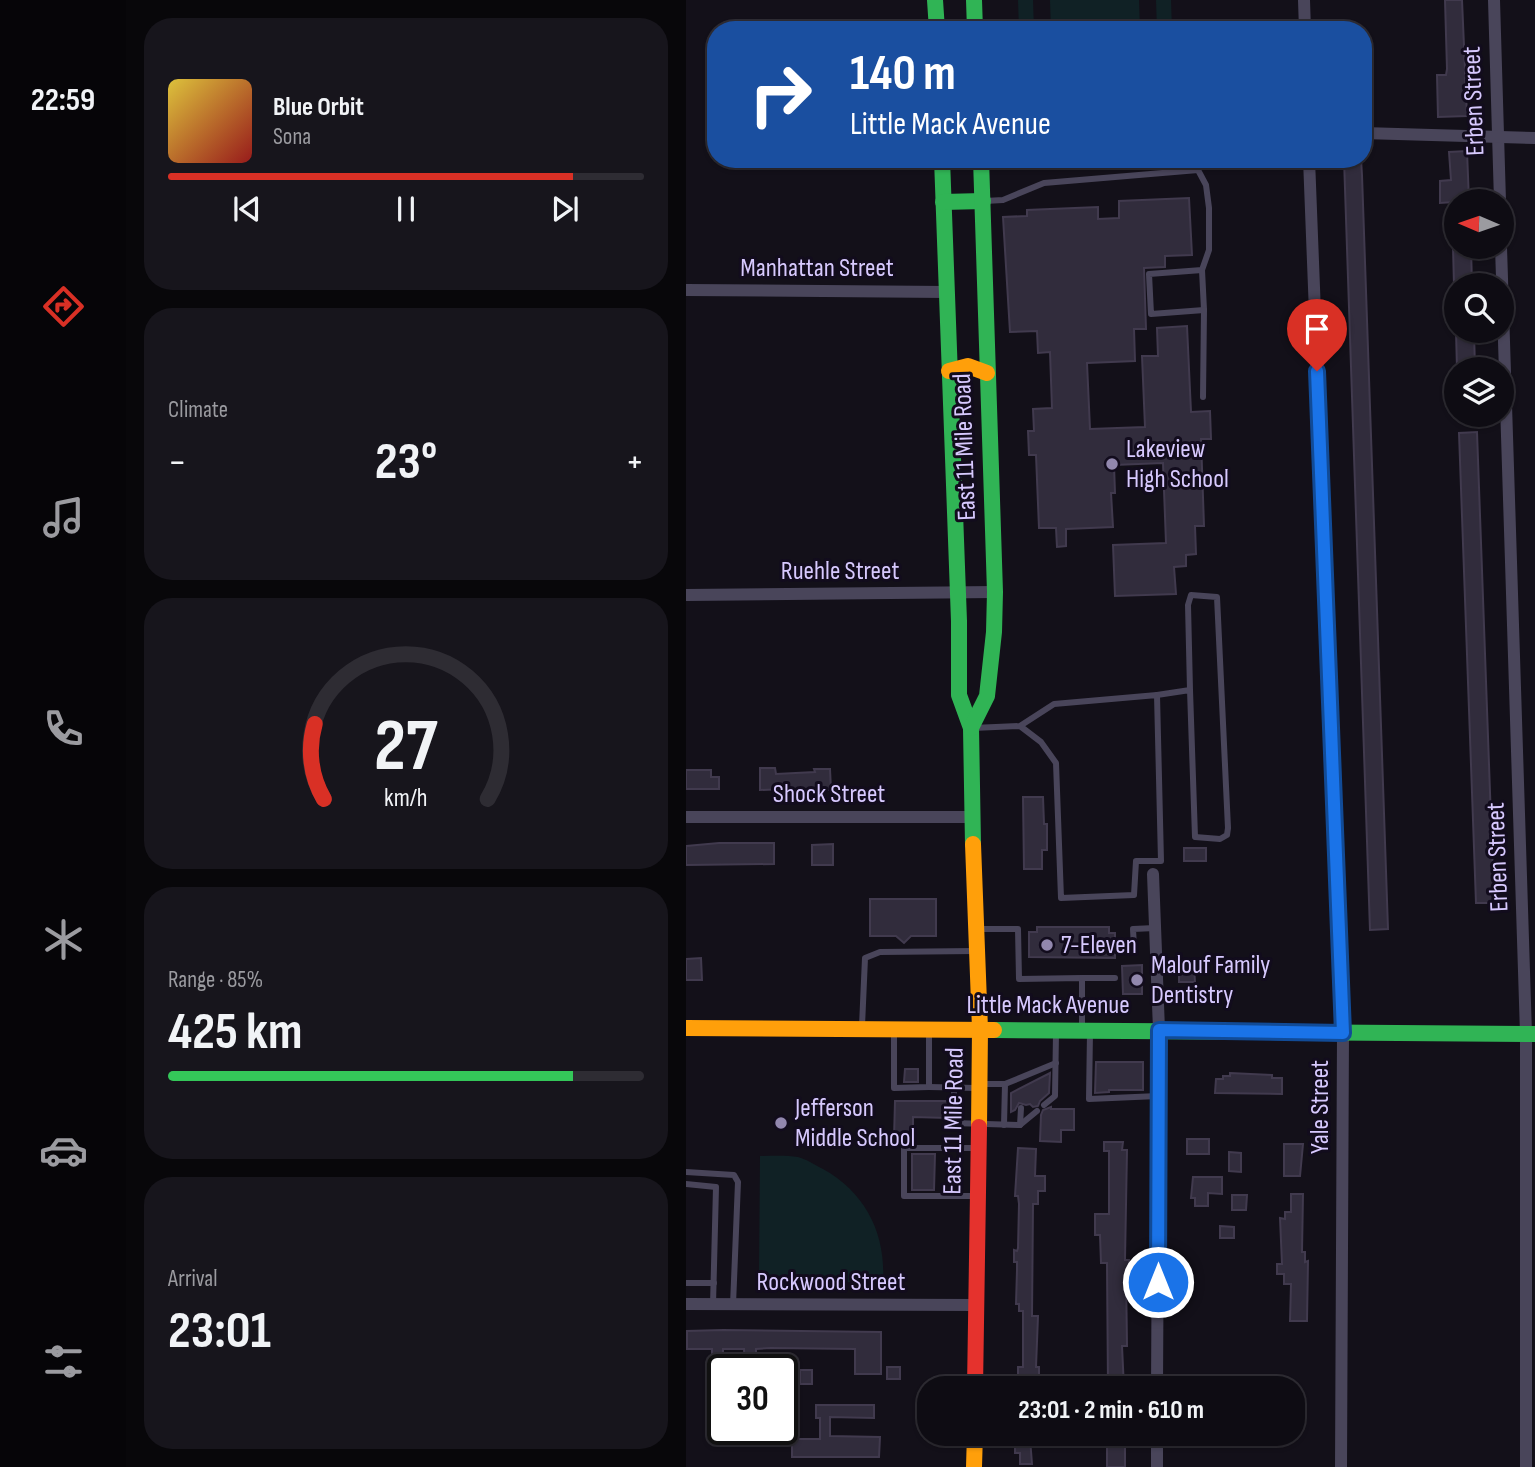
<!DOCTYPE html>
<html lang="en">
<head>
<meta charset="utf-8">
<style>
	body { margin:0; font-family:"Sofia Sans Condensed",sans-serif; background:#17151c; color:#f1f3f6; height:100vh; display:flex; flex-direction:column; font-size:26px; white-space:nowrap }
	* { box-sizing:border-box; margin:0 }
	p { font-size:23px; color:#9b9ba0 }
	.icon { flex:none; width:38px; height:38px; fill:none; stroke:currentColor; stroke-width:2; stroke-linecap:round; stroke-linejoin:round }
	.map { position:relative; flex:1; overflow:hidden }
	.sheet { display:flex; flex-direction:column; gap:18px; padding:18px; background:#08070a; width:560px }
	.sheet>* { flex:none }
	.hud { position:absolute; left:21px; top:21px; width:665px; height:147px; border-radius:28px; box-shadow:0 2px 5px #0004,0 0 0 2px #2e2c33; background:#1a4fa0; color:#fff; overflow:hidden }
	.needle { width:46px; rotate:272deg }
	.controls { position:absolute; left:758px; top:189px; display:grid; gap:14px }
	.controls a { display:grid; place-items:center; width:70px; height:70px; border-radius:50%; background:#0e0c13; box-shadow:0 2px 5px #0004,0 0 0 2px #2e2c33; font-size:35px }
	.speed { position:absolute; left:21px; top:1354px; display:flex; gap:14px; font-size:35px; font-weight:700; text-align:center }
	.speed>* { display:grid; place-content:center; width:91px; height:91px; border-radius:50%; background:#0e0c13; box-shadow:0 2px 5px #0004,0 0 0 2px #2e2c33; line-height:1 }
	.speed .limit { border:4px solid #111; border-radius:10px; background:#fff; color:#111 }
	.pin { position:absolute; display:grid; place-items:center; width:60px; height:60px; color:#fff; margin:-72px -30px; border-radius:50% 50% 50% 0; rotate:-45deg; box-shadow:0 0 7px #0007 }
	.pin .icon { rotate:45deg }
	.me { position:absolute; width:77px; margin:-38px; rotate:0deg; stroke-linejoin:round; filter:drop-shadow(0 0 5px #0008) }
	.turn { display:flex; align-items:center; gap:24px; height:147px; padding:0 28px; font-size:32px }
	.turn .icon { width:91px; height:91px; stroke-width:2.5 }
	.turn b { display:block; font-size:49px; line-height:60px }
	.big { font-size:52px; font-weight:700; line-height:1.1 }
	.sheet .widget { flex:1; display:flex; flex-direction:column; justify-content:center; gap:10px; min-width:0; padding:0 24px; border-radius:28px; background:#17151c }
	.sheet .dial { align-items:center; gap:0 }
	.dial svg { height:182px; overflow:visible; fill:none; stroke:#2e2c33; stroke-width:7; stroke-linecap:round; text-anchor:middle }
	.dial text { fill:#f1f3f6; stroke:none }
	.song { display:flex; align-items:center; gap:21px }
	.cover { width:84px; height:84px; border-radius:10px; background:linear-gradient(135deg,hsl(50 70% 55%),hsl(0 70% 35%)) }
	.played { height:7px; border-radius:4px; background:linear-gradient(90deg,#d93025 85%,#2e2c33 85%) }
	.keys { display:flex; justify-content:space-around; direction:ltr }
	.heat { display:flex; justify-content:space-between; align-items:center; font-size:38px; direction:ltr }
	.charge { height:10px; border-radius:5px; background:linear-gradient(90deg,#34c759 85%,#2e2c33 0) }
	.trip { position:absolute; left:231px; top:1376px; width:388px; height:70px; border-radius:28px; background:#0e0c13; box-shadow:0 2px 5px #0004,0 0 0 2px #2e2c33; font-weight:700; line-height:70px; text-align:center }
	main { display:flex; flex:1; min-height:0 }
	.menu { display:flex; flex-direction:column; width:126px; justify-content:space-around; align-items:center; background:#060508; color:#9b9ba0 }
	.menu .icon { width:49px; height:49px }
	.menu .active { color:#d93025 }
	.menu b { font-size:32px; color:#f1f3f6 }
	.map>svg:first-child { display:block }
	.green { fill:#102125 }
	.building { fill:#312c3c; stroke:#413a4e; stroke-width:2 }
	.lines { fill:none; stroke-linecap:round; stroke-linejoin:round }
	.lane { stroke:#49455a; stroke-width:6 }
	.street { stroke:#49455a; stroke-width:12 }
	.fast { stroke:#30b455; stroke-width:16 }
	.slow { stroke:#ff9f0a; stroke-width:16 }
	.jam { stroke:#e5322d; stroke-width:16 }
	.route-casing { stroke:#114b97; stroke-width:18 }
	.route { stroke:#1a73e8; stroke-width:12 }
	.poi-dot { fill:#9288ae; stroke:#120c1d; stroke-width:2.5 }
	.labels { text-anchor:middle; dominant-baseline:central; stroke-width:6; stroke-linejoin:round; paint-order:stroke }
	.street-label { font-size:26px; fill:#d7c9fe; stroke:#120c1d }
	.poi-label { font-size:26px; fill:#d7c9fe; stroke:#120c1d; text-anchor:start }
</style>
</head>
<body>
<main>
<nav class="menu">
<b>22:59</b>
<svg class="icon active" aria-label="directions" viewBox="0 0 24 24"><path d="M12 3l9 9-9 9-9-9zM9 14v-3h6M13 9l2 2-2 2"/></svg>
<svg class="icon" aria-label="music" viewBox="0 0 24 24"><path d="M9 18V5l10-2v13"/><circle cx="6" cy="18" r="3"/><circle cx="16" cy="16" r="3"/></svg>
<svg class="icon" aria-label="phone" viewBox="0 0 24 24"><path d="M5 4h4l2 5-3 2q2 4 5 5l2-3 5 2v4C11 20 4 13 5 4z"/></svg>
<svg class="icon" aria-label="climate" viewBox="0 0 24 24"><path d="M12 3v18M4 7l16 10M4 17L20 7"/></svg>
<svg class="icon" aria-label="car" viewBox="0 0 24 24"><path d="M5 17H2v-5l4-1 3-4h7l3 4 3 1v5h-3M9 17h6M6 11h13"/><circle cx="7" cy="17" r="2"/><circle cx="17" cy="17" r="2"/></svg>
<svg class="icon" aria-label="filters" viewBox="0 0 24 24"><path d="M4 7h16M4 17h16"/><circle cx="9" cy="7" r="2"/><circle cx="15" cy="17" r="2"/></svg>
</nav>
<section class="sheet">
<div class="widget">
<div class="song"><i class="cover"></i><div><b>Blue Orbit</b><p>Sona</p></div></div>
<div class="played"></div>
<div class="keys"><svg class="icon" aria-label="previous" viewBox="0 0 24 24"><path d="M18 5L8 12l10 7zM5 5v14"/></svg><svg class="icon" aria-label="pause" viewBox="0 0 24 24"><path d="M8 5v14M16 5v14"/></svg><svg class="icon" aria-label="next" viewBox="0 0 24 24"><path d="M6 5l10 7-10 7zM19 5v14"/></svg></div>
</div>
<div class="widget"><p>Climate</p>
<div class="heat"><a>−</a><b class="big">23°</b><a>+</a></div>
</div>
<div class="widget dial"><svg viewBox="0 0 100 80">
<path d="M14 69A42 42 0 1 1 86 69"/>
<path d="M14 69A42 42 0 0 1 10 36" stroke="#d93025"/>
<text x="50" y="56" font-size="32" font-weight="700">27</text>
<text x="50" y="72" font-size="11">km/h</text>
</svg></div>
<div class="widget"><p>Range · 85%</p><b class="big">425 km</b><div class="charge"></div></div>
<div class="widget"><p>Arrival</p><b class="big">23:01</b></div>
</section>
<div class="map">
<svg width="849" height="1467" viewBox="0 0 849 1467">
	<rect width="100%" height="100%" fill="#131019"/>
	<g class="green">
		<path d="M332,0H347L348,30H333Z"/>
		<path d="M364,0H453L454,30H365Z"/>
		<path d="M470,0H485L486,30H471Z"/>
		<path d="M74,1156C86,1156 100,1155 112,1157C120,1159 129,1165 137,1169C180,1193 200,1234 197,1282H81L73,1273Z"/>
	</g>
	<g class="building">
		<path d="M759,0H776L781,116L752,117L751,75H760L761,69Z"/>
		<path d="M781,151L783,201L754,203V181L765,180L763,152Z"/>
		<path d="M658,159H675L676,175L702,929L684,930Z"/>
		<path d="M503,198L506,255L479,256V267L458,268L460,329H448L449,361L401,363L404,429L459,427L456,356H472L471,328L501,326L505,412L524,411L525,439H515L518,526H509L510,554L500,555V566L488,567L490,594L429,596L427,545L480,543L477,463L428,465L429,493H425L427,527L380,529V546L371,547L370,528H353L350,455H343L342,431H348L347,409L366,408L364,352L352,353L351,331L324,332L317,217L341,216V210L412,207V219L433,218V201Z"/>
		<path d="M767,247H785L786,285H768Z"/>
		<path d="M770,331H788L789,369H771Z"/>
		<path d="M791,432L808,903H790L773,433Z"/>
		<path d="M74,768H89L90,774L129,772L128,769H144L145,790L108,789V792H99V789L74,790Z"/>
		<path d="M0,770H25V777H33V789H0Z"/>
		<path d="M337,797H357L358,824H361V850H356V869H338Z"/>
		<path d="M33,843H88V864L0,865V846Z"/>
		<path d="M147,844V865H126V845Z"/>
		<rect x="498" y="848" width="22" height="13"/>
		<path d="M184,899H250V936H225L218,943L210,936H184Z"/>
		<path d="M351,927H423V933H429V958L343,957V932H351Z"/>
		<path d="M15,958L16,980H0V959Z"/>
		<path d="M456,965V994H437L436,966Z"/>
		<path d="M508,967L509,982H493V968Z"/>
		<path d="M410,1062H457V1090H423V1092L409,1093Z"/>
		<path d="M219,1069H232V1082H218Z"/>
		<path d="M364,1073L363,1093L354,1101L352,1106L347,1107L344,1104L340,1105L333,1103L329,1110L325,1112V1093Z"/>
		<path d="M544,1073L586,1075V1078H596V1094L529,1093L530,1079H537V1076H544Z"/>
		<path d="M209,1101H262V1118L227,1117V1139H208Z"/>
		<path d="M365,1107V1109H388V1130H375V1142L354,1141L355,1115L357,1110Z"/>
		<rect x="501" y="1139" width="22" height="15"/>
		<path d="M418,1142H437L436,1150H441L439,1260H443V1272H440L441,1346H436L438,1388H422L421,1263H415L414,1235H409V1214H423V1151H418Z"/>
		<path d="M598,1144H617L614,1176H598Z"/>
		<path d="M332,1148L350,1149L349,1176H359V1191H352V1204H347L346,1316H352L350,1367H353V1383H332V1367H337V1311H333V1304H330L331,1270V1262H328V1250L331,1251L332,1248L333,1204L332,1196H329Z"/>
		<path d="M543,1152L555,1153V1172L543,1171Z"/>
		<path d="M226,1154H249L248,1190H226Z"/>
		<path d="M507,1177H536V1194L522,1193V1206H509V1198H505Z"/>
		<path d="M605,1194H617L616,1252H619V1262L622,1261L621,1321H604L605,1284H598V1274H591V1264H596L594,1218L599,1219V1212H605Z"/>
		<path d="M546,1195H561L560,1210H546Z"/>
		<path d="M534,1226L548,1227V1238H534Z"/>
		<path d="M37,1330L195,1332V1374H169V1349L85,1348L70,1349V1370H59L58,1349H37V1373H26V1349H1V1331Z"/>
		<rect x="201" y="1367" width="13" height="12"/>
		<rect x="114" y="1370" width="12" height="14"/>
		<path d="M130,1405H188V1418L144,1417V1436L194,1437L193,1457H106V1439H134V1418H130Z"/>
		<rect x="390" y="1433" width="13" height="13"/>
		<path d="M329,1438H344L346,1464H334V1453H329Z"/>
		<rect x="421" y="1443" width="18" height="24"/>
	</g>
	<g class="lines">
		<g class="lane">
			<path d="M512,170L520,185L523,208V250L516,270L518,310L465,314L463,274L516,270"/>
			<path d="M299,201L317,200L358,183L512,170L511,159"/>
			<path d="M517,397L518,310"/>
			<path d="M471,695L504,690L502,605L505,595L531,597L542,828L541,835L534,839L509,837L504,690"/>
			<path d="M287,728L334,726L355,742L370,763L375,898L448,895L450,861H475L471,695L368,704L334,726"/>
			<path d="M294,929H332L333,979L396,978V1028"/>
			<path d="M448,947L447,929L469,928"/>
			<path d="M396,978H429"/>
			<path d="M176,1026L179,958L194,952L289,951"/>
			<path d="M208,1030V1088L243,1087V1033"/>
			<path d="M404,1032L403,1099L472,1096"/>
			<path d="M296,1084H319L370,1063"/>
			<path d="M243,1087L290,1088"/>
			<path d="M268,1088V1123L334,1125L351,1111"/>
			<path d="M358,1105L369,1096L370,1033"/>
			<path d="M318,1125L319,1084"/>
			<path d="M334,1125L335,1108"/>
			<path d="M0,1172L48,1175L52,1182L47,1305"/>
			<path d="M0,1184L30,1187L27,1305"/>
			<path d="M290,1196H218V1148H290"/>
			<path d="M0,1283H28"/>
		</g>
		<g class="street">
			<path d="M618,0L619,30"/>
			<path d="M808,0L814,201"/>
			<path d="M677,133L849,138"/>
			<path d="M623,159L657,1033L655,1467"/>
			<path d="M815,247L840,1034V1467"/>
			<path d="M0,290L261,292"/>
			<path d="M0,595L309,592"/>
			<path d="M0,817H285"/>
			<path d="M467,874L473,1030L471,1388"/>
			<path d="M0,1304L290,1305"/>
			<path d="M471,1467V1433"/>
		</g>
		<g class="fast">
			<path d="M249,0L251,30"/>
			<path d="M288,0L289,30"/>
			<path d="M256,159L273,621V695L285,728L287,844"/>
			<path d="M257,202L297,201"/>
			<path d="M285,728L301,696L308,632L309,592L295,159"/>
			<path d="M308,1030L849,1034"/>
		</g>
		<g class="slow">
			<path d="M263,371L282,366L301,373"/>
			<path d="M287,844L294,1029L293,1127"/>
			<path d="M0,1028L308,1030"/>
			<path d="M288,1467L289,1433"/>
		</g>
		<path class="jam" d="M289,1388L293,1127"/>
	</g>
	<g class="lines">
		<g class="route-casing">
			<path id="route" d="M472,1282L473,1030L657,1033L631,371"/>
		</g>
		<use href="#route" class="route"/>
	</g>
	<g class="poi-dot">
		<circle cx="426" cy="464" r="7"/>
		<circle cx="361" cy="945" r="7"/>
		<circle cx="451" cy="980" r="7"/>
		<circle cx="95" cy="1123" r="7"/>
	</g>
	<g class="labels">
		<g class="street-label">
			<text transform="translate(788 101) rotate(-92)">Erben Street</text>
			<text x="131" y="268">Manhattan Street</text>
			<text transform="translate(279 447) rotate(-92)">East 11 Mile Road</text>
			<text x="154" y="571">Ruehle Street</text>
			<text x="143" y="794">Shock Street</text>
			<text transform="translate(812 857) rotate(-92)">Erben Street</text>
			<text x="362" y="1005">Little Mack Avenue</text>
			<text transform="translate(634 1107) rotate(-90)">Yale Street</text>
			<text transform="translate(268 1121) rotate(-89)">East 11 Mile Road</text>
			<text x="145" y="1282">Rockwood Street</text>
		</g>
		<g class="poi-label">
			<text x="440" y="449">Lakeview<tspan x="440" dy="30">High School</tspan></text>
			<text x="375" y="945">7-Eleven</text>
			<text x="465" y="965">Malouf Family<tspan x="465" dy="30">Dentistry</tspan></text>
			<text x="109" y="1108">Jefferson<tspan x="109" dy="30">Middle School</tspan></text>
		</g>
	</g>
</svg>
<div class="controls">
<a><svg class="needle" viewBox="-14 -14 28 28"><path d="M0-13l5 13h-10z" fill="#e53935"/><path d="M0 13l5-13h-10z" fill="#9b9ba0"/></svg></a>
<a><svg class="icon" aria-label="search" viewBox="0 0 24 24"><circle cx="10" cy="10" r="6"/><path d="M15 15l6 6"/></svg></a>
<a><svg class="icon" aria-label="layers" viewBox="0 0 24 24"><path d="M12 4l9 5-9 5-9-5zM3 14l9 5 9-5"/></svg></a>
</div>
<div class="speed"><div class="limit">30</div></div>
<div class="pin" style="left:631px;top:371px;background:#d93025"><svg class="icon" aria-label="arrive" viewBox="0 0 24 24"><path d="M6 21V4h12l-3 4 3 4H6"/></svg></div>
<svg class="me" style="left:472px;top:1282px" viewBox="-20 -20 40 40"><circle r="17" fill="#1a73e8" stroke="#fff" stroke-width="3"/><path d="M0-11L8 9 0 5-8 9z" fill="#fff"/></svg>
<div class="trip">23:01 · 2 min · 610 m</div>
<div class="hud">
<div class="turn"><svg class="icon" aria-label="right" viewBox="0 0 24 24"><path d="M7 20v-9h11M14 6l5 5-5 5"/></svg><div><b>140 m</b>Little Mack Avenue</div></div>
</div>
</div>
</main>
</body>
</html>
